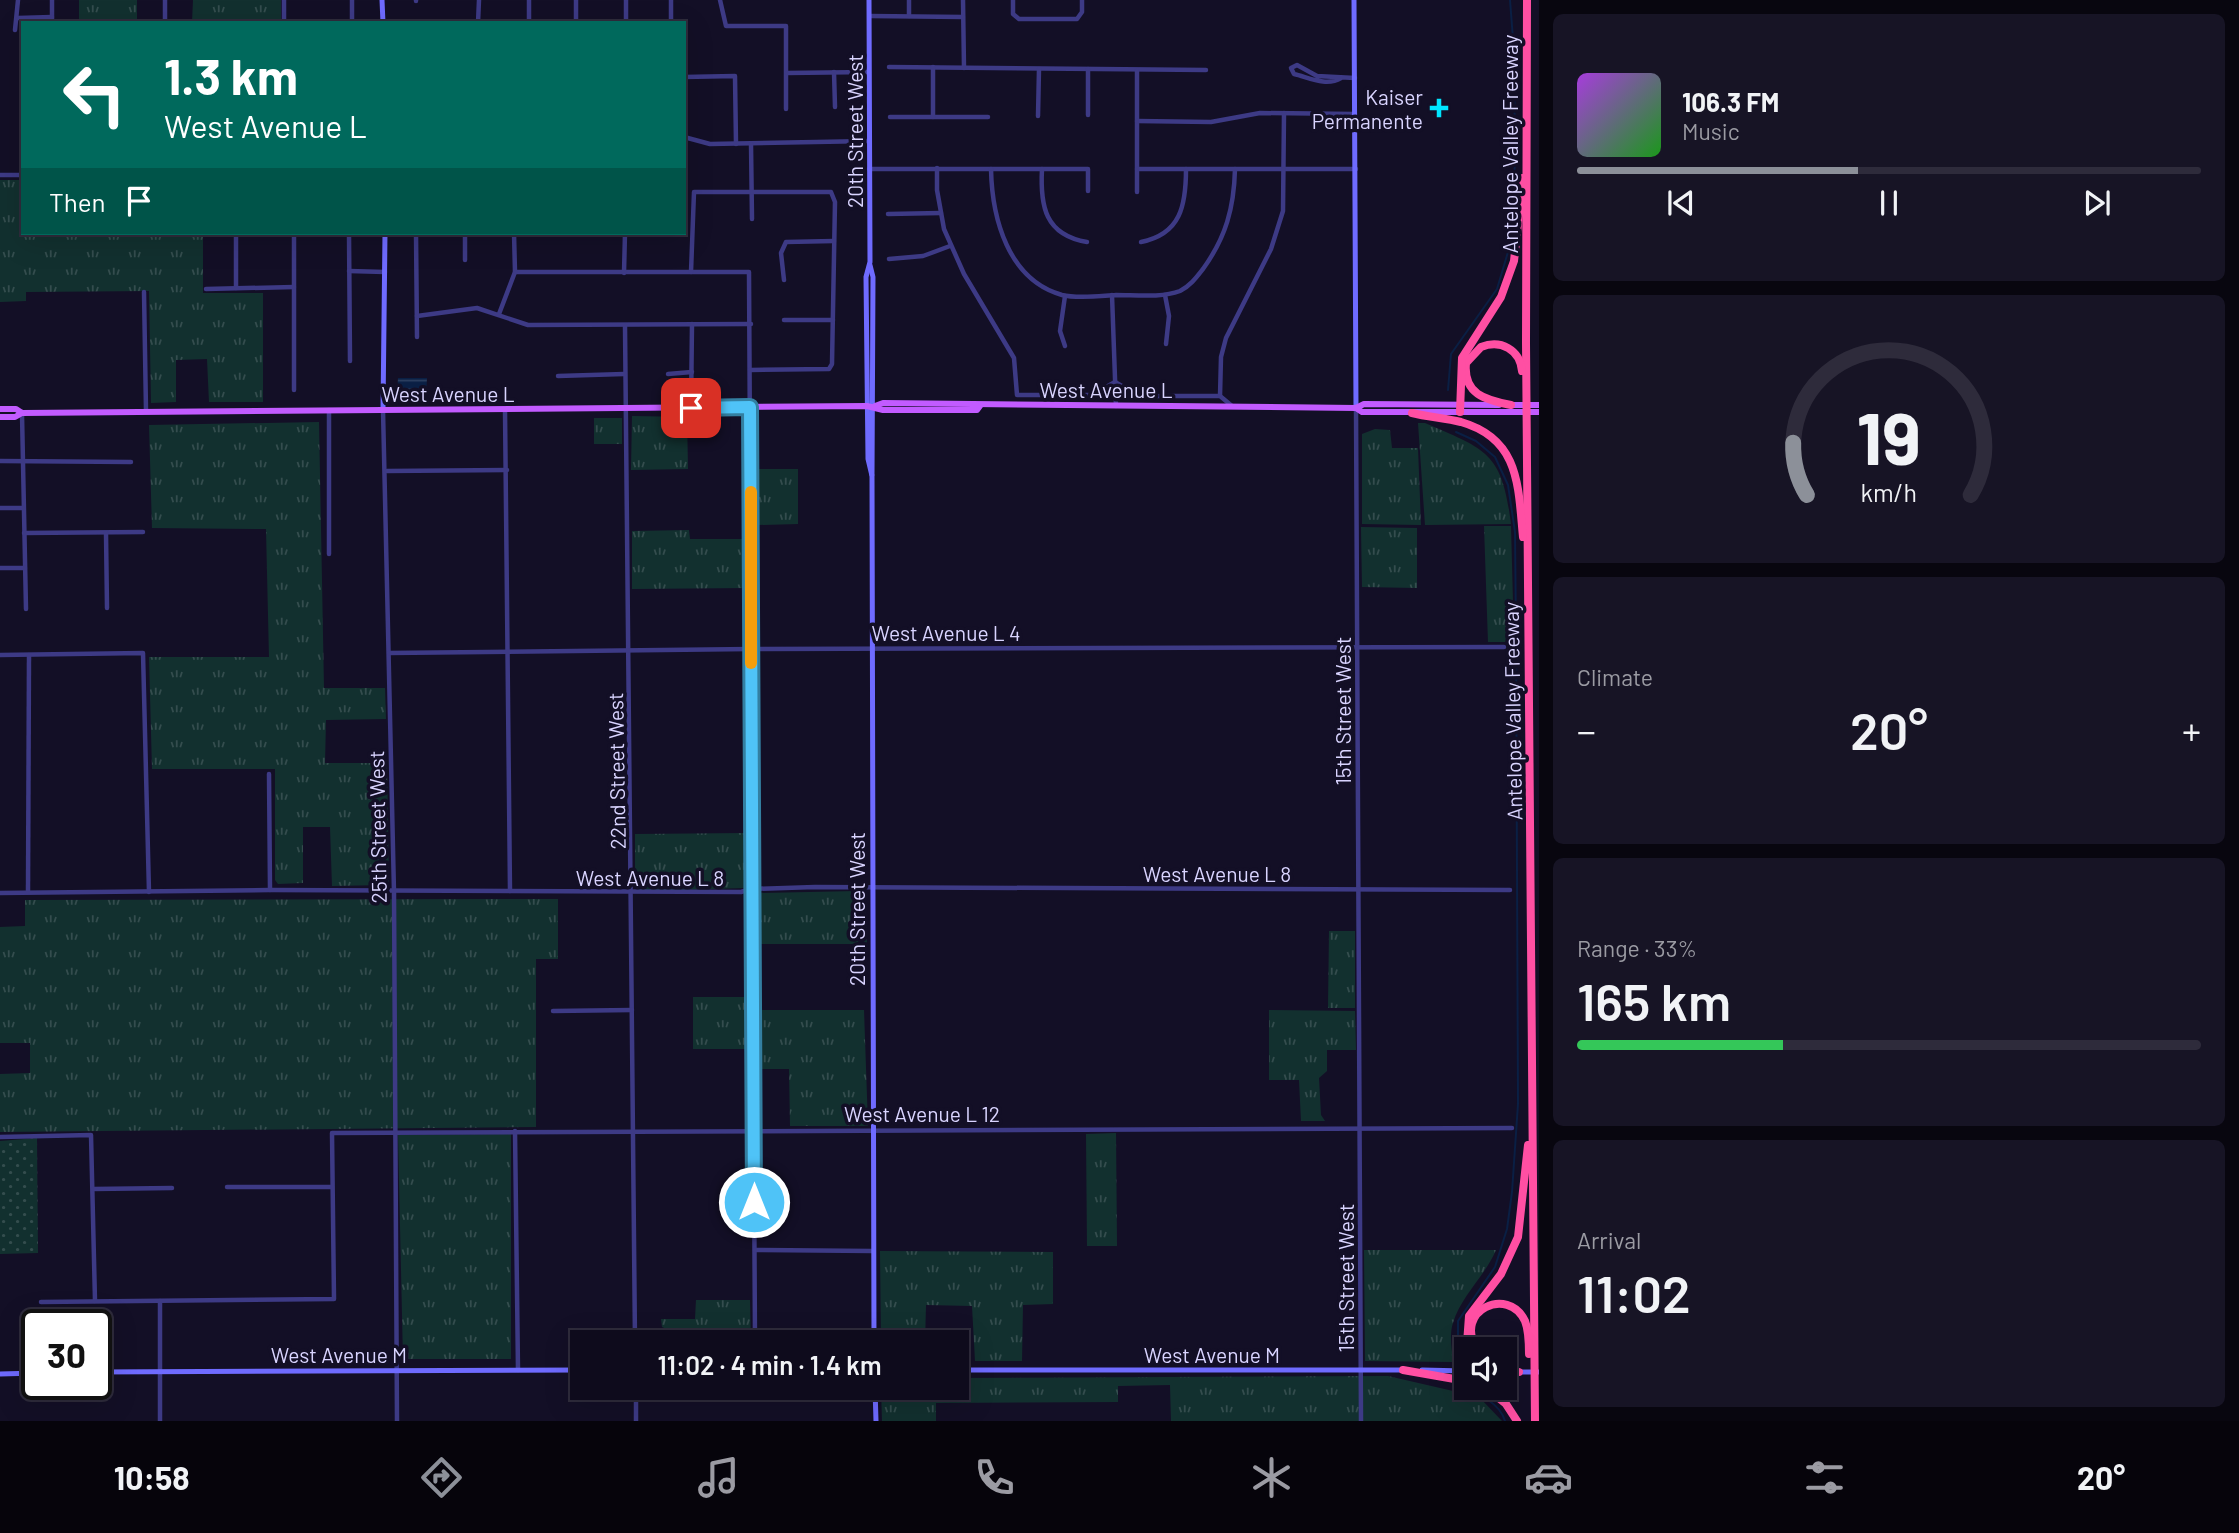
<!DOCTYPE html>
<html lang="en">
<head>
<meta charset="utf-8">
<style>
	body { margin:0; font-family:Barlow,sans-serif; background:#171425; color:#f1f3f6; height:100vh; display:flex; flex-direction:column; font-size:26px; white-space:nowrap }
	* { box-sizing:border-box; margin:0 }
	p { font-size:23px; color:#9b9ba3 }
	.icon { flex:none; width:38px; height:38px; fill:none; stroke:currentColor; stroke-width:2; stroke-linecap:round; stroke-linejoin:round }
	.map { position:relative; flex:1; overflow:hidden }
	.details { display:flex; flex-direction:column; gap:14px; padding:14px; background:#08060f; width:700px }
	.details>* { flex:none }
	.banner { position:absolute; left:21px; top:21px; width:665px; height:214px; border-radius:0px; box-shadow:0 7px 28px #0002,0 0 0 2px #2e2b3b; background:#00695c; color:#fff; overflow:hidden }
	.buttons { position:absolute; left:1454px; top:1337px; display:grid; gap:14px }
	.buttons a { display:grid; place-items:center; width:63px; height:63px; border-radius:0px; background:#0e0b1c; box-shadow:0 7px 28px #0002,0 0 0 2px #2e2b3b; font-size:35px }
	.speed { position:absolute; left:21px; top:1309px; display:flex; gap:14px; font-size:35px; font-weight:700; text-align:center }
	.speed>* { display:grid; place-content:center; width:91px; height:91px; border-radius:50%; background:#0e0b1c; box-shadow:0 7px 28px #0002,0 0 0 2px #2e2b3b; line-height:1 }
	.speed .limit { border:4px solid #111; border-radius:10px; background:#fff; color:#111 }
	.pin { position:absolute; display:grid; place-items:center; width:60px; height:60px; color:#fff; margin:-30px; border-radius:14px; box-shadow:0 4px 10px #0006 }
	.me { position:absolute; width:77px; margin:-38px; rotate:0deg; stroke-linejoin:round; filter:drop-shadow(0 0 5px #0008) }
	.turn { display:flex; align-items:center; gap:24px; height:147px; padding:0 28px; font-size:32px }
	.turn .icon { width:91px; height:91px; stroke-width:2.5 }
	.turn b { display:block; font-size:49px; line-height:60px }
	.then { display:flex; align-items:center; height:66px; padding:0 28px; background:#0003; gap:14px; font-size:26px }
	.big { font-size:52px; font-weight:600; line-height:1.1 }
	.details .widget { flex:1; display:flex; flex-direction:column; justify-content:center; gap:10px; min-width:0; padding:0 24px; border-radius:10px; background:#171425 }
	.details .dial { align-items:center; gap:0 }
	.dial svg { height:182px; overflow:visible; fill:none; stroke:#2e2b3b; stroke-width:7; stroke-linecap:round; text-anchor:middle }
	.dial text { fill:#f1f3f6; stroke:none }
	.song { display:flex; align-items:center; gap:21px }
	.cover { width:84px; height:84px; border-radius:10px; background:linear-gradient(135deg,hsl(280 70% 55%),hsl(120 70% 35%)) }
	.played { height:7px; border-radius:4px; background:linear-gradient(90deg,#8c9099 45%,#2e2b3b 45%) }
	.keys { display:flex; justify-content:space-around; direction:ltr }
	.heat { display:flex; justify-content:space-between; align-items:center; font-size:38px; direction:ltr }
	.charge { height:10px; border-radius:5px; background:linear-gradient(90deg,#34c759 33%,#2e2b3b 0) }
	.trip { position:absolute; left:570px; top:1330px; width:399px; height:70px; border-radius:0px; background:#0e0b1c; box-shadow:0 7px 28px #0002,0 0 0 2px #2e2b3b; font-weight:600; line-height:70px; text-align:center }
	.menu { display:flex; height:112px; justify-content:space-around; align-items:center; background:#06040b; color:#9b9ba3 }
	.menu .icon { width:49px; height:49px }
	.menu .on { color:#8c9099 }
	.menu b { font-size:32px; color:#f1f3f6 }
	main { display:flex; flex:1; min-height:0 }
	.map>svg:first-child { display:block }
	.grass { fill:url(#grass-tufts) }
	.park { fill:url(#park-dots) }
	.water { fill:url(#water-rules) }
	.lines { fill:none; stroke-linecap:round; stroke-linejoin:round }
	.stream { stroke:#0a1f44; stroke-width:2 }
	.street { stroke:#3d3a85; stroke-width:4.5 }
	.secondary { stroke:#6f6bff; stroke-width:5 }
	.primary { stroke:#c25bff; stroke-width:6 }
	.highway { stroke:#ff4fa3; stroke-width:8 }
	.route-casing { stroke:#337fa1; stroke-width:18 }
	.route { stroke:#4fc3f7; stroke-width:12 }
	.slow { stroke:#f59e0b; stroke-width:12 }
	.poi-dot { fill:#00e5ff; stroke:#130f26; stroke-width:2.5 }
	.labels { text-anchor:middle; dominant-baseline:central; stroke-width:7; stroke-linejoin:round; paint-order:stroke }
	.poi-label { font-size:21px; fill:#d9d4ff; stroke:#130f26; text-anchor:end }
	.street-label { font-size:21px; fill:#d9d4ff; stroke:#130f26 }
</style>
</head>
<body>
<main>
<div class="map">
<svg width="1539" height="1421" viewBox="0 0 1539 1421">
	<defs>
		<pattern id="grass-tufts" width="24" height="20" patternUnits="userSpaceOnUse" patternTransform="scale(1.75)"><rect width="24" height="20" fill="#12302f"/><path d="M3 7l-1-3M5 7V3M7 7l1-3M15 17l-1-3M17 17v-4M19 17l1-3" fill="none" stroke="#344d4e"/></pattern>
		<pattern id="park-dots" width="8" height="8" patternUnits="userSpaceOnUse" patternTransform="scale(1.75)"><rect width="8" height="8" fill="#12302f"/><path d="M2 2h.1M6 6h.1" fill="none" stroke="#344d4e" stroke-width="1.8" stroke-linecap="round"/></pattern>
		<pattern id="water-rules" width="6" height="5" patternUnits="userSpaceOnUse" patternTransform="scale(1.75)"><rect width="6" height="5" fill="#0a1f44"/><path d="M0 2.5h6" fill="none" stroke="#2d3f60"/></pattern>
	</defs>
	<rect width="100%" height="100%" fill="#130f26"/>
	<g class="grass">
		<rect x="79" y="0" width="58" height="23"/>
		<path d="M193,0H281V23H192Z"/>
		<path d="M0,180H23V233H203V293H263V402H209L207,359L176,360V402L151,403L149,291L26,292V301L0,302Z"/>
		<path d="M632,416L687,417L688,469L631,470Z"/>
		<rect x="594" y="418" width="28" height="26"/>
		<path d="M319,422L324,688H385L386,719L326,720L325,763H387L389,882L385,885L332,886L330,827H303V883L278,884L275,880V769H152L149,657H269L266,529L152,528L149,425Z"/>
		<path d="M1418,423H1425C1487,450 1502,452 1511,524L1425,525Z"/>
		<path d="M1375,429L1390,430L1392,448H1418L1421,525L1362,524V434Z"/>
		<path d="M757,469H798V524L757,525Z"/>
		<path d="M1511,526L1514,642H1488L1484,526Z"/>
		<path d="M1361,527L1417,528V588L1362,587Z"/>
		<path d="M689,530L690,539H746L747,588L632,589V531Z"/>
		<path d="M748,833L749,884L746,888L639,891L635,887V834Z"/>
		<path d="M857,891L865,893L867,944H754V898L757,893Z"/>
		<path d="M558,899V959H536V1127L0,1132V1074L30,1073V1043H0V927L25,926V900Z"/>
		<path d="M1329,931H1355V1008H1328Z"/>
		<rect x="693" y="997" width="56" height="52"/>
		<path d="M759,1010H864L868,1126H790L789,1069H759Z"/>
		<path d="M1269,1010L1355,1011L1356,1050H1327V1071L1319,1078L1321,1115L1325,1121H1301L1299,1080H1269Z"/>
		<path d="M1116,1133L1117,1246H1087L1086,1134Z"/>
		<path d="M511,1134V1359H403L398,1135Z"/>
		<path d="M1364,1250H1496C1485,1276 1461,1296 1453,1323C1449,1334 1452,1350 1453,1362L1365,1361Z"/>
		<path d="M880,1251L1053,1252V1304L1023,1305L1022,1361H975L972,1306L926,1305L925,1342H881Z"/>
		<path d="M696,1300H750L751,1342H688L684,1337L662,1327L661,1319H695Z"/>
		<path d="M1388,1376L1479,1397L1502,1421H1171L1170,1385L1118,1386V1402L936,1403V1421H882L881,1388H957V1378Z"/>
	</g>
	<path class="park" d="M37,1138L38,1253L0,1254V1141Z"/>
	<path class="water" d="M398,378H427L426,396H397Z"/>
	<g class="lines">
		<g class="stream">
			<path d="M1448,390L1451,354L1497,289L1508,252L1515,163L1514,52L1510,0"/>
			<path d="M1456,432L1476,441L1495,457L1508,485L1515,532L1516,634L1518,1104L1512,1192L1507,1229L1495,1267L1458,1321V1360"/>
			<path d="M1463,1388C1479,1394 1500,1403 1505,1421"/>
		</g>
		<g class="street">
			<path d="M52,0V23"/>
			<path d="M165,0V23"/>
			<path d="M284,0V23"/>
			<path d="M416,0V1"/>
			<path d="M529,0V23"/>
			<path d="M576,0V23"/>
			<path d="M626,0V23"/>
			<path d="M720,0L726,26H786V109"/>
			<path d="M909,0V16"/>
			<path d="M963,0L964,68"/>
			<path d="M1013,0V14L1019,19H1077L1082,12V0"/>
			<path d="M870,16L963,17"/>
			<path d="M18,18L52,17"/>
			<path d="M352,23V0"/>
			<path d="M478,23L479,0"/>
			<path d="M671,23V0"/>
			<path d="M15,30L18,0"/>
			<path d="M889,67L1206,70"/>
			<path d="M1137,70V192"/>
			<path d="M834,72L835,107"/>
			<path d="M787,73L869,72"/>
			<path d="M684,77L735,76L736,144"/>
			<path d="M1341,78C1326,87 1308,77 1294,74L1291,68L1297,65L1317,76L1355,78"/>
			<path d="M1088,115V69"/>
			<path d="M1038,116L1039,69"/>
			<path d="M890,117H988"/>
			<path d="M933,117V67"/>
			<path d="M1137,121L1211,122L1260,113L1355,114"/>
			<path d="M684,137L710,144L869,141"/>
			<path d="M751,144L752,219"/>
			<path d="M937,168V190L944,229L964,274L1014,358L1017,395H1092L1115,382L1139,396H1220L1232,406"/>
			<path d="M869,169H1088V191"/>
			<path d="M991,169C992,218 1008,280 1062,295C1078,299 1099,296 1116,295C1136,295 1161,298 1180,291C1190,286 1196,278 1203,269C1226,237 1234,208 1235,169"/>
			<path d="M1042,169C1040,206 1045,235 1087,242"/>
			<path d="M1137,169H1356"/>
			<path d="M0,175H23"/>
			<path d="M888,214L941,213"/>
			<path d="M236,233V288"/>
			<path d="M294,233V390"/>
			<path d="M349,233L350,361"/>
			<path d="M416,233L417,337"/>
			<path d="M465,233V260"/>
			<path d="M1141,242C1181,234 1186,205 1186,169"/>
			<path d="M889,259L923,256L950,246"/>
			<path d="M349,271L385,272"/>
			<path d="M515,272H749L755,1342"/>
			<path d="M691,272L694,192H831L835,202L832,364L829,369L750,370"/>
			<path d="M624,273L625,233"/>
			<path d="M784,280L781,253L786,242L834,241"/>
			<path d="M206,289L294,287"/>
			<path d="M144,292L146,411"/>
			<path d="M1112,295L1116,406"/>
			<path d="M1165,295L1169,316L1166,344"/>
			<path d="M499,314L515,272L514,233"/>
			<path d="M417,316L477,308L528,325L751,324"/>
			<path d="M784,320H833"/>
			<path d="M625,326L635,1342"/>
			<path d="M1065,346L1060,331L1065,296"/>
			<path d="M668,374L692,372"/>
			<path d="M558,376L624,374"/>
			<path d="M1220,396L1221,357L1226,338L1271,249L1283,211L1284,113"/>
			<path d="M691,408L692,324"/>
			<path d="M1356,408L1361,1421"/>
			<path d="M329,410V554"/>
			<path d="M383,410L394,892L397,1421"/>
			<path d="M505,410L510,891"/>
			<path d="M22,414L26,609"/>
			<path d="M0,461L131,462"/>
			<path d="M387,471L507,470"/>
			<path d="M0,508H23"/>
			<path d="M24,533L143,532"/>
			<path d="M106,533L107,608"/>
			<path d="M0,568H25"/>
			<path d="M389,653L751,649L1504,647"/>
			<path d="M0,655L143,653L149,892"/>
			<path d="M269,774L270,890"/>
			<path d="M28,892L29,655"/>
			<path d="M0,893L270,890L741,892L751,889L815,887L1510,890"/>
			<path d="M553,1011L632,1010"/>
			<path d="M515,1131L518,1370"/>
			<path d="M0,1137L91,1135L95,1301"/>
			<path d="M227,1187H332"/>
			<path d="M93,1189L172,1188"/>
			<path d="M755,1250L872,1251"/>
			<path d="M160,1301V1421"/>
			<path d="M41,1302L334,1299L332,1133L1512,1128"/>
			<path d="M636,1388V1421"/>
		</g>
		<g class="secondary">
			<path d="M382,0L383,23"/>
			<path d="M869,0L870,262L866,277L868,459L872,476L874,1342"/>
			<path d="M1354,0L1356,408"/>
			<path d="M870,265L873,277L872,475"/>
			<path d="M383,410L385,233"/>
			<path d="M957,1370H1406"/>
			<path d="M1422,1370L1465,1371"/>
			<path d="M96,1372L583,1370"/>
			<path d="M1518,1372H1539"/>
			<path d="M0,1374L37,1373"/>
			<path d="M875,1388L876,1421"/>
		</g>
		<g class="primary">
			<path d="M1509,405H1539"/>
			<path d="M875,406L883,403L1356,408L1364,404L1499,405"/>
			<path d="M1356,408L1362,412H1539"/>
			<path d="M0,409H16L22,413L867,406L883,410H977L980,406"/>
			<path d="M0,417H15L22,413"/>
		</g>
		<g class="highway">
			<path d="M1527,0L1526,343L1535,1421"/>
			<path d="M1511,405C1485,400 1463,394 1466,363L1481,347C1501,339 1520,350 1522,371"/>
			<path d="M1460,412L1462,358L1501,297L1514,261L1523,178"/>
			<path d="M1412,413C1428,417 1445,418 1461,422C1520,439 1518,486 1523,537"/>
			<path d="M1477,1349C1453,1311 1508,1285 1525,1321C1529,1331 1529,1343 1529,1354"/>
			<path d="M1505,1368L1519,1372"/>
			<path d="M1403,1370L1466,1381"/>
			<path d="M1465,1371L1469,1316L1501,1274L1518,1237L1528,1145"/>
			<path d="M1486,1388L1506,1404L1517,1421"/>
		</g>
	</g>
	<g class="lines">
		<g class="route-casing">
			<path id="route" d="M691,408L750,407L754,1202"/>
		</g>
		<use href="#route" class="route"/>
		<path class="slow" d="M751,492V663"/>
	</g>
	<path class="poi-dot" d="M1435.5 97.5h7v7h7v7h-7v7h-7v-7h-7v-7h7z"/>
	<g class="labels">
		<g class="poi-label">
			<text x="1423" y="96">Kaiser<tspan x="1423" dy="24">Permanente</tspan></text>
		</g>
		<g class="street-label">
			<text transform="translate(854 131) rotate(-90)">20th Street West</text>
			<text transform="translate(1509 144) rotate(-90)">Antelope Valley Freeway</text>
			<text x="1106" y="389">West Avenue L</text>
			<text x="448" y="393">West Avenue L</text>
			<text x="946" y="632">West Avenue L 4</text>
			<text transform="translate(1342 711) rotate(-90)">15th Street West</text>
			<text transform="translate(1512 711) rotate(-91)">Antelope Valley Freeway</text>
			<text transform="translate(616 771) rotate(-91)">22nd Street West</text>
			<text transform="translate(377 827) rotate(-91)">25th Street West</text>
			<text x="1217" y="873">West Avenue L 8</text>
			<text x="650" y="877">West Avenue L 8</text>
			<text transform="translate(856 909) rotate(-90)">20th Street West</text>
			<text x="922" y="1113">West Avenue L 12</text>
			<text transform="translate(1345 1278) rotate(-90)">15th Street West</text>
			<text x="339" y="1354">West Avenue M</text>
			<text x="1212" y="1354">West Avenue M</text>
		</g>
	</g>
</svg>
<div class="buttons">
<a><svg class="icon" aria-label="sound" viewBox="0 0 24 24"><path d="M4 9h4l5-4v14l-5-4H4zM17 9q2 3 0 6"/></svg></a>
</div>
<div class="speed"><div class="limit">30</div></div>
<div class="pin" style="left:691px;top:408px;background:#d93025"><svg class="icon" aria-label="arrive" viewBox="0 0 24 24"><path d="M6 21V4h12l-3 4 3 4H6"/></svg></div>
<svg class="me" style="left:754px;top:1202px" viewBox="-20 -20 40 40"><circle r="17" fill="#4fc3f7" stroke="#fff" stroke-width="3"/><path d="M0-11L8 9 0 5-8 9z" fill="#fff"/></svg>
<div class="trip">11:02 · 4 min · 1.4 km</div>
<div class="banner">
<div class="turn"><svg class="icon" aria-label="left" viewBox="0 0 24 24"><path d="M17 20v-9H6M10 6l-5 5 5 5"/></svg><div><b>1.3 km</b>West Avenue L</div></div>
<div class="then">Then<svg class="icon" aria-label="arrive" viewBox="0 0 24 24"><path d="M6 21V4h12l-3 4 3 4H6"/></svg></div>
</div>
</div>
<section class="details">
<div class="widget">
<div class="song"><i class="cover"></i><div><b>106.3 FM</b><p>Music</p></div></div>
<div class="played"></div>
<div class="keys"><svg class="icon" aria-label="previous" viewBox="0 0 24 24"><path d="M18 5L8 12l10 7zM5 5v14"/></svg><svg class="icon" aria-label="pause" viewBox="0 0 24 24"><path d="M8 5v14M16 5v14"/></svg><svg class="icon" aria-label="next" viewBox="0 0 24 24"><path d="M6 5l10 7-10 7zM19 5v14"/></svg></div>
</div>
<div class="widget dial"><svg viewBox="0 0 100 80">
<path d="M14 69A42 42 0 1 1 86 69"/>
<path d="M14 69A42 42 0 0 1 8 46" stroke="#8c9099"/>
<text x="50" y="56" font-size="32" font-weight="700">19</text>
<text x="50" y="72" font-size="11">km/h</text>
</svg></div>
<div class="widget"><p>Climate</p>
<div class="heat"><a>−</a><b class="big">20°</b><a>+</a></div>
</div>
<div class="widget"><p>Range · 33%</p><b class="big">165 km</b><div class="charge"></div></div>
<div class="widget"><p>Arrival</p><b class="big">11:02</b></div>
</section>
</main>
<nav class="menu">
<b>10:58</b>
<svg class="icon on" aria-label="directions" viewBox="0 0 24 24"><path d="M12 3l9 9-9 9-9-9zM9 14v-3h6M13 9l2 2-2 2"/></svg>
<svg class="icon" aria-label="music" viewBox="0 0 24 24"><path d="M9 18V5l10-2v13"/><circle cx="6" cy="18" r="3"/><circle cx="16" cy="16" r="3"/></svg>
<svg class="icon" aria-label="phone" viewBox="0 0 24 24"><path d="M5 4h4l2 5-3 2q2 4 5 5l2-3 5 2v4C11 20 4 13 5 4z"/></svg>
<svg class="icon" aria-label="climate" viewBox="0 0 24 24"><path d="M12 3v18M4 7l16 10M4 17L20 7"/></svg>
<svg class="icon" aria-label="car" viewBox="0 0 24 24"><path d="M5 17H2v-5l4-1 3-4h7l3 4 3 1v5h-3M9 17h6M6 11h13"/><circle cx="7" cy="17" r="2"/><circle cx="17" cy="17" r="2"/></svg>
<svg class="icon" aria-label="filters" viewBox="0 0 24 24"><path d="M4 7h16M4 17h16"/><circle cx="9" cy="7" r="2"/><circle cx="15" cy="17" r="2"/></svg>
<b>20°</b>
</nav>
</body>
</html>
